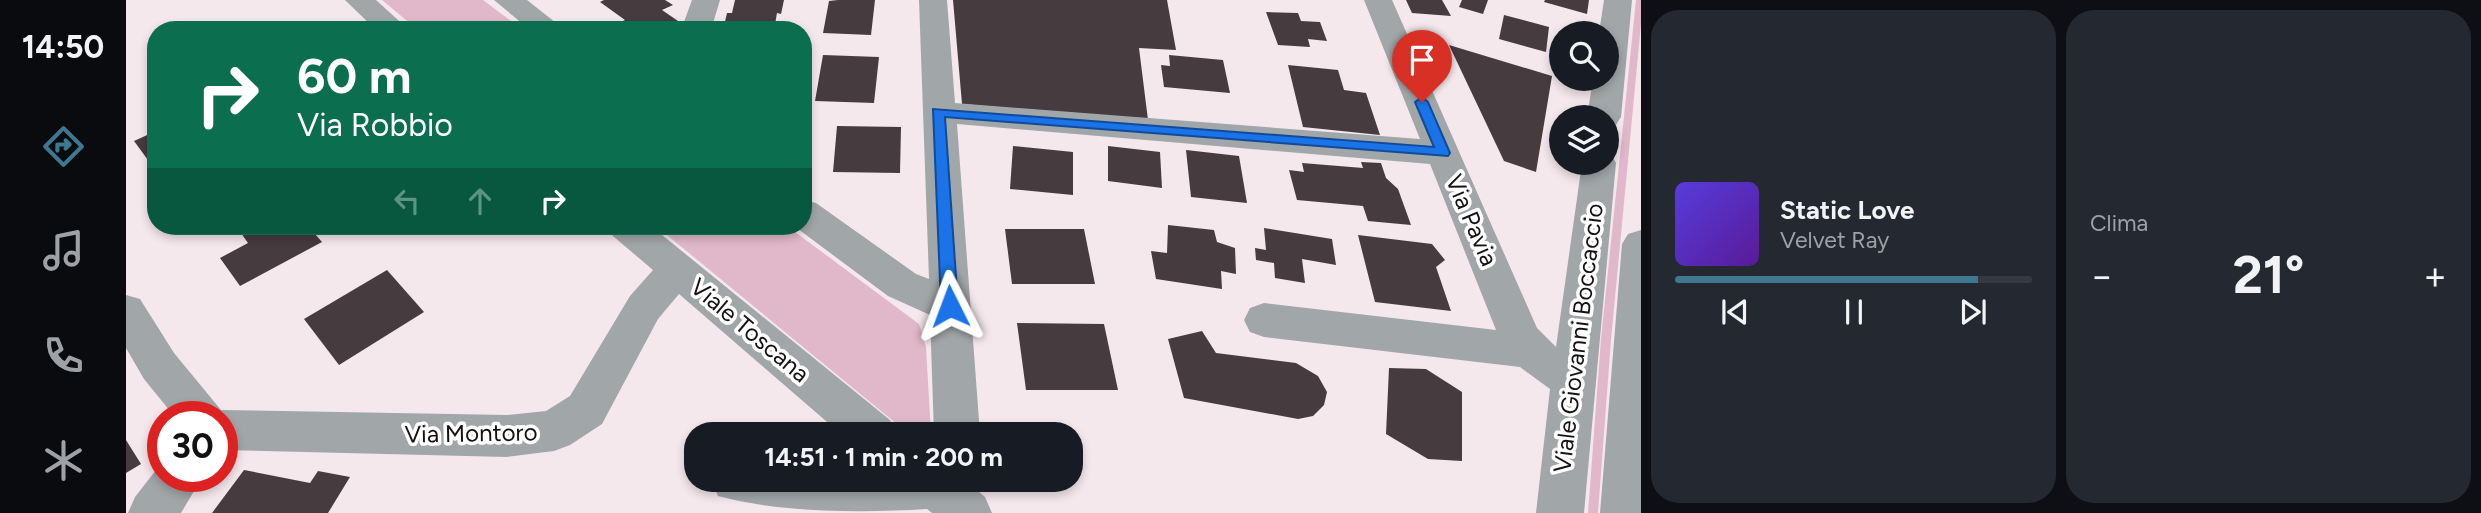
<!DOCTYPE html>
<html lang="it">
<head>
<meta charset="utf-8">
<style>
	body { margin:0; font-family:Figtree,sans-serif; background:#242831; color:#f1f3f6; height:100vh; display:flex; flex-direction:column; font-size:26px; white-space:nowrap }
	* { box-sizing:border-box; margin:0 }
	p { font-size:23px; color:#9ea1a6 }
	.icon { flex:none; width:38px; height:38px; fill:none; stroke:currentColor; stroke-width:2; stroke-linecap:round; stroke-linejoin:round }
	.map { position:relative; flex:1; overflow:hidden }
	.panel { display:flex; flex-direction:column; gap:10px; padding:10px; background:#0d0f14; width:840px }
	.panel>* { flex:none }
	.hud { position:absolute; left:21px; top:21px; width:665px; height:214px; border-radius:28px; box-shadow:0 4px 10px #0003; background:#0b6e4f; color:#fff; overflow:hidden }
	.tools { position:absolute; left:1423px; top:21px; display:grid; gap:14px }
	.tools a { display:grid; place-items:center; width:70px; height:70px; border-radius:50%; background:#171b24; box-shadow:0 4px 10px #0003; font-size:35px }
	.speed { position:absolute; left:21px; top:401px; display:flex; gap:14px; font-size:35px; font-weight:700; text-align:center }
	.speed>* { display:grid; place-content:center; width:91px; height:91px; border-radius:50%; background:#171b24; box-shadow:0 4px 10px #0003; line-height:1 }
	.speed .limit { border:10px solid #d22; background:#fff; color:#111 }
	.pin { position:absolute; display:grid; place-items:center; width:60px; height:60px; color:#fff; margin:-72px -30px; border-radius:50% 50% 50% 0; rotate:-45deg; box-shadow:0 0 7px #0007 }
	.pin .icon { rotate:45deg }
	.me { position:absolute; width:77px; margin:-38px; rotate:357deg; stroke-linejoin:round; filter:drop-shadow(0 0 5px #0008) }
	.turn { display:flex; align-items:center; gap:24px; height:147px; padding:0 35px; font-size:32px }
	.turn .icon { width:91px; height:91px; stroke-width:2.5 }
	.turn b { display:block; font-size:49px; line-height:60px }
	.lanes { display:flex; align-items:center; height:66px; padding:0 35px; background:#0003; justify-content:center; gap:35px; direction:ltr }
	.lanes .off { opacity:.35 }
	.big { font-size:52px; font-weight:700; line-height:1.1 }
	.panel .tile { flex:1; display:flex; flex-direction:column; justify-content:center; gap:10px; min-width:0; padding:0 24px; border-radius:28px; background:#242831 }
	.song { display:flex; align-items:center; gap:21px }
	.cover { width:84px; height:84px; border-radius:10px; background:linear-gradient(135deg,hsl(250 70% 55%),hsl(270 70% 35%)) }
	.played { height:7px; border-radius:4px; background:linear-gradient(90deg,#3d7790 85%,#363941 85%) }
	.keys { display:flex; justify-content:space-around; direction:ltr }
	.heat { display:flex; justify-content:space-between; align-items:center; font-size:38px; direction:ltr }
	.panel .tiles { flex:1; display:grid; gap:10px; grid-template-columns:repeat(2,1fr) }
	.trip { position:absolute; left:558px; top:422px; width:399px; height:70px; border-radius:28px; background:#171b24; box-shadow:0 4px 10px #0003; font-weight:700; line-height:70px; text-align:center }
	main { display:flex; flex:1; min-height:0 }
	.tabs { display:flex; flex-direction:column; width:126px; justify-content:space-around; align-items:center; background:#090b0e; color:#9ea1a6 }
	.tabs .icon { width:49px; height:49px }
	.tabs .on { color:#3d7790 }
	.tabs b { font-size:32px; color:#f1f3f6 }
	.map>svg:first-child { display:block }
	.green { fill:#e1b8c9 }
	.building { fill:#463b3f }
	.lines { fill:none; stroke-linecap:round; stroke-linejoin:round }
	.minor { fill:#a1a6a9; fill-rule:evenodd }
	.route { fill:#1a73e8; stroke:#114b97; stroke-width:2 }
	.labels { text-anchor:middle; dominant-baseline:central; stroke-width:7; stroke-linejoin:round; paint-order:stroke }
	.street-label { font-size:24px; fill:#161113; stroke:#fff }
</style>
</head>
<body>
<main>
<nav class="tabs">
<b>14:50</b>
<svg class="icon on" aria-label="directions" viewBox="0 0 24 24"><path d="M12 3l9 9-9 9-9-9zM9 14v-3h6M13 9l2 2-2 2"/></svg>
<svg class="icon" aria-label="music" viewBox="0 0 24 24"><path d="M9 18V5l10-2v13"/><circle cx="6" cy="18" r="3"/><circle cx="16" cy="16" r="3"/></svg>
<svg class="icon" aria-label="phone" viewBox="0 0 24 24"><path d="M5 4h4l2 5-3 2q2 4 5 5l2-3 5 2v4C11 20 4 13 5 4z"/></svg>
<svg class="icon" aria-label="climate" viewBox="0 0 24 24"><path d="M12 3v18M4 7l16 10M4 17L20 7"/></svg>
</nav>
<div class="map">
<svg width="1515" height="513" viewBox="0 0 1515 513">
	<rect width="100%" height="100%" fill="#f5e8ed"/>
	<g class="green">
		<path d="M256,0H357L397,30H292Z"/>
		<path d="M1510,0H1515V24L1485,340L1472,513H1462L1475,339Z"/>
		<path d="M530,226H661L793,324L800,347L805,434H783Z"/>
	</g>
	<g class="building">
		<path d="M478,0H539L547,5L536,10L552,21L535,30H499L491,24L499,20L474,2Z"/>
		<path d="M609,0H658L655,14L651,13L648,30H597L601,13H606Z"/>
		<path d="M712,0H749L745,35L697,33L703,1Z"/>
		<path d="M827,0H1041L1050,50L1013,48L1022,120L836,104Z"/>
		<path d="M1280,0H1316L1325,16L1286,13Z"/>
		<path d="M1336,0H1362L1357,14L1333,7Z"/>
		<path d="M1419,0H1463L1461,14L1418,2Z"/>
		<path d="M1140,12L1172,13L1175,21L1194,22L1201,41L1182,39L1184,47L1152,45Z"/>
		<path d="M1378,15L1423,27L1420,52L1373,39Z"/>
		<path d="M1323,45L1426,76L1410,172L1378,161Z"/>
		<path d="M697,55L753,57L748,103L689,101Z"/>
		<path d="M1043,55L1097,60L1104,93L1038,87L1035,65L1044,66Z"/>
		<path d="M1162,65L1212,70L1218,90L1240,93L1254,135L1177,127Z"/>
		<path d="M711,126L775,127L774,173L707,172Z"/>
		<path d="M30,131V171L8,141Z"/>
		<path d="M887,146L947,152V195L884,189Z"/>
		<path d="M982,146L1034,152L1036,188L982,181Z"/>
		<path d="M1060,150L1113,156L1121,203L1065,197Z"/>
		<path d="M1235,162L1255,163L1260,178L1272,189L1285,225L1242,221L1237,206L1171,200L1163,170L1178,172L1176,163L1237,168Z"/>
		<path d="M1042,225L1088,230L1091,242L1109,248L1110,274L1095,271L1096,289L1030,279L1025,251L1041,253Z"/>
		<path d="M110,226H182L196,242L114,286L94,258L122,243Z"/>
		<path d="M1138,228L1206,239L1210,265L1176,259L1179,283L1149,278L1148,263L1130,260L1129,248L1140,250Z"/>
		<path d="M879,229H958L969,284H886Z"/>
		<path d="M1232,235L1306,244L1319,260L1310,267L1325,311L1249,302Z"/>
		<path d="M261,270L298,312L213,365L178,319Z"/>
		<path d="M891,323L978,324L992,390H900Z"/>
		<path d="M1076,331L1090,353L1170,363L1192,376L1201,392L1198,405L1187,416L1172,419L1058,398L1042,339Z"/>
		<path d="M1263,368L1300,369L1336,392V461L1302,459L1260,434Z"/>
		<path d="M0,440L15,464L0,473Z"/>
		<path d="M118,470L184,483L192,471L224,477L202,513H86Z"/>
	</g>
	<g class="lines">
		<g class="minor">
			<path d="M219,0H250L283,30H250Z"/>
			<path d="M368,0H401L439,30H404Z"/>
			<path d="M566,0H594L585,30H555Z"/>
			<path d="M793,0H821L829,103L1294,139L1238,0H1266L1411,328L1430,347L1456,163H1480V153L1485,154L1490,163L1458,513H1410L1424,389L1394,367L1138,337L1124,332L1118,320L1124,308L1138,303L1370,330L1304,164L831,124L854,434H808L804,315L762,296L668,226H677V200L690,203L790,274L803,279Z"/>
			<path d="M1478,0H1506L1495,117L1490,125L1480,127V117H1461L1467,79H1480V33H1473Z"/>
			<path d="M481,226H525L764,420L771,434H715L553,294L532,319L476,424L444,445L428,451L381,457L96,450V416H48L18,379L0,348V295L14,299L48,353L95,410L381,415L420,411L444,396L504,296L527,270L487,236Z"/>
			<path d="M1515,230V513H1474L1496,244L1502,234Z"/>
			<path d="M37,461V476H77L55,513H2L9,497Z"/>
			<path d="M585,480H839L859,497L866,513H806L801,509C736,513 655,513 592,496Z"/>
		</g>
	</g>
	<path class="route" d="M1296,97L1302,102L1324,153L1322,156L819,117L832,306L824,312L815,306L807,109L1308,147L1289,102Z"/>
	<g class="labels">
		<g class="street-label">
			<text transform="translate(1346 220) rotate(67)">Via Pavia</text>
			<text transform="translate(624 330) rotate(40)">Viale Toscana</text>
			<text transform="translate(1452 338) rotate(-83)">Viale Giovanni Boccaccio</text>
			<text transform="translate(345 433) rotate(-1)">Via Montoro</text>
		</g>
	</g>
</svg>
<div class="tools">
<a><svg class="icon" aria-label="search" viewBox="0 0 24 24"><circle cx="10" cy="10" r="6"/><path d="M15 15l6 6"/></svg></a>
<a><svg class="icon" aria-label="layers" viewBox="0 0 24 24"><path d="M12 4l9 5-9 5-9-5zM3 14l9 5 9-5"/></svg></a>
</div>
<div class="speed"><div class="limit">30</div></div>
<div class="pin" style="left:1296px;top:102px;background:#d93025"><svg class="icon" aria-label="arrive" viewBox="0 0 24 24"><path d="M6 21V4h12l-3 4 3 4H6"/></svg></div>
<svg class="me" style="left:824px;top:306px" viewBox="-20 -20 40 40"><path d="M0-17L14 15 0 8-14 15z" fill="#1a73e8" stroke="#fff" stroke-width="4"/></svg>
<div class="trip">14:51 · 1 min · 200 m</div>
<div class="hud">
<div class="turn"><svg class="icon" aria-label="right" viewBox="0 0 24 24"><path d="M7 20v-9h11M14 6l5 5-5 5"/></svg><div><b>60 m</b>Via Robbio</div></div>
<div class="lanes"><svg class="icon off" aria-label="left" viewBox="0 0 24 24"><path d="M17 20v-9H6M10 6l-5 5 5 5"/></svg><svg class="icon off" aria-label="ahead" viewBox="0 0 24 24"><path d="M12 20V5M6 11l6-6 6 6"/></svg><svg class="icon" aria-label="right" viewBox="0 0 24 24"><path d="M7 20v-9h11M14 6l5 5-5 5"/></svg></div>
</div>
</div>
<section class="panel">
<div class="tiles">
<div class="tile">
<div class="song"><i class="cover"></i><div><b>Static Love</b><p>Velvet Ray</p></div></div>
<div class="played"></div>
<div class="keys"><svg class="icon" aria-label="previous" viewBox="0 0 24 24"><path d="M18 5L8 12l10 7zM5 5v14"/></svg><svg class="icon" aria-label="pause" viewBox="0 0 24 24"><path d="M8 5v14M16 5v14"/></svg><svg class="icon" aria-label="next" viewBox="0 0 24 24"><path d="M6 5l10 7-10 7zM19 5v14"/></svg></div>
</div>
<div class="tile"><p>Clima</p>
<div class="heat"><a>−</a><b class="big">21°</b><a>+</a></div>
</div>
</div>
</section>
</main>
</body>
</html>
